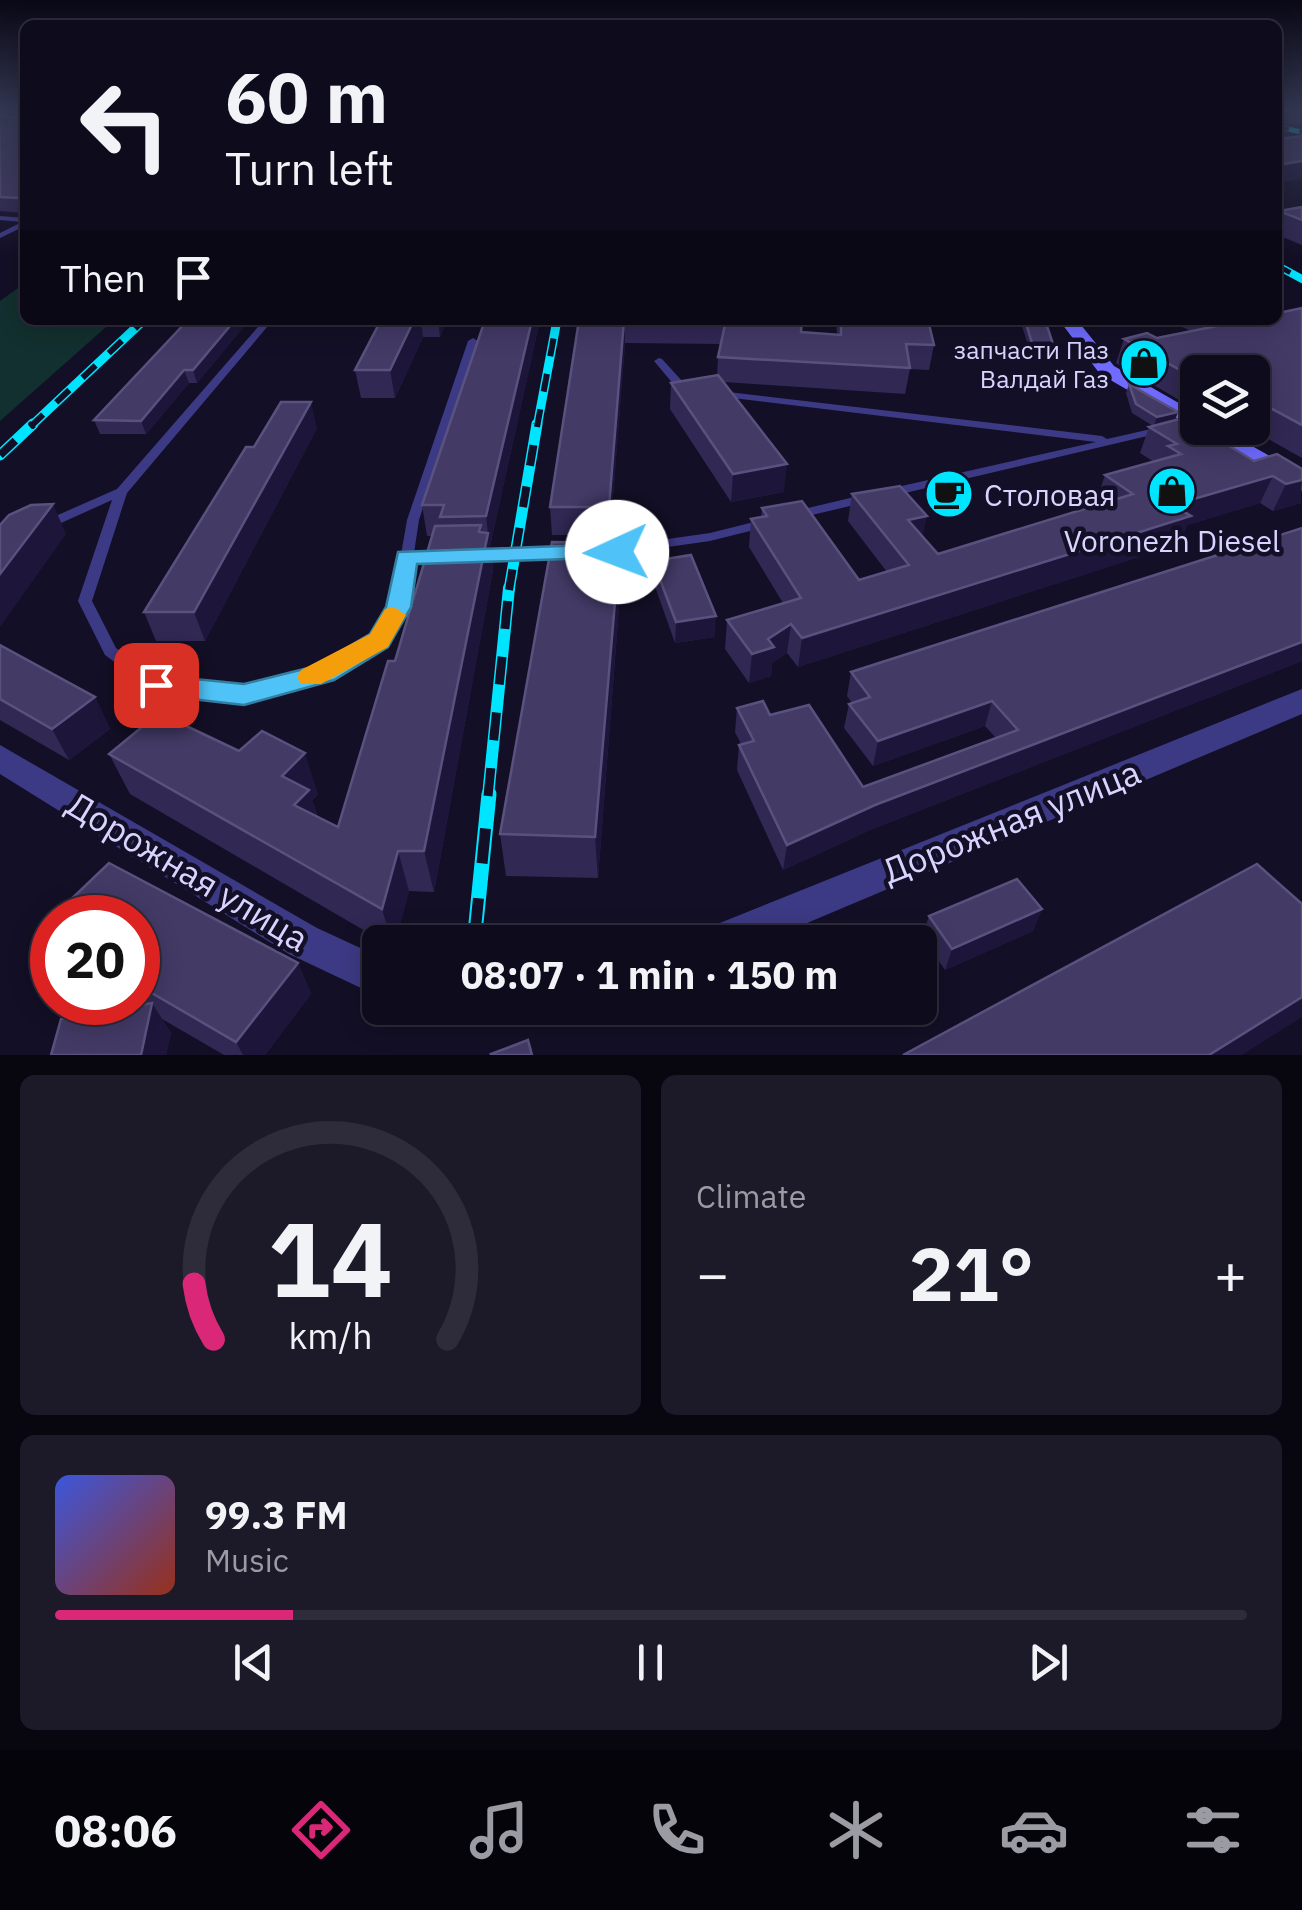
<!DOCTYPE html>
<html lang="en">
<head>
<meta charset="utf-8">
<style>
	body { margin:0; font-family:"IBM Plex Sans",sans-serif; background:#1c1929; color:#f1f3f6; height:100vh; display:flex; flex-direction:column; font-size:38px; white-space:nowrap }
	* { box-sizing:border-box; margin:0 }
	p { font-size:32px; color:#9b9ba3 }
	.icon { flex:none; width:55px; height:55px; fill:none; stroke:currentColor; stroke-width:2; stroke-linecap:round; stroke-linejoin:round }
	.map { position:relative; height:1055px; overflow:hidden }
	.details { display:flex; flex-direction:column; gap:20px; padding:20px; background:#08060f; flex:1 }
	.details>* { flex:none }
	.hud { position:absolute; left:20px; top:20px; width:1262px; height:305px; border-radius:15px; box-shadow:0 5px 25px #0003,0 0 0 2px #2e2b3b; background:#0e0b1c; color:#f1f3f6; overflow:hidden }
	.fabs { position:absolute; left:1180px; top:355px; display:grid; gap:20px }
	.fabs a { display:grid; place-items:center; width:90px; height:90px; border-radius:15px; background:#0e0b1c; box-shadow:0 5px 25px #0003,0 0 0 2px #2e2b3b; font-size:50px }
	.speed { position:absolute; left:30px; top:895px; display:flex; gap:20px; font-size:50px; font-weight:700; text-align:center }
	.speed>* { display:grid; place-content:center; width:130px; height:130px; border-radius:50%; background:#0e0b1c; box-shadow:0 5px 25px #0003,0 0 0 2px #2e2b3b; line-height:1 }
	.speed .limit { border:15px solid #d22; background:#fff; color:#111 }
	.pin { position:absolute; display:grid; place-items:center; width:85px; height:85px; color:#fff; margin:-42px; border-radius:20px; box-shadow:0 5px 15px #0006 }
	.me { position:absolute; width:110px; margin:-55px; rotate:268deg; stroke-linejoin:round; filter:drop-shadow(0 0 8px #0008) }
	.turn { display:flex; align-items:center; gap:35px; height:210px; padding:0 40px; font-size:45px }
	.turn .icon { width:130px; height:130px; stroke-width:2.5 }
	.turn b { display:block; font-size:70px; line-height:85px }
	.then { display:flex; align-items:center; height:95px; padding:0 40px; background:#0003; gap:20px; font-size:38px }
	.big { font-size:75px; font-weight:700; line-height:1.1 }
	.details .widget { flex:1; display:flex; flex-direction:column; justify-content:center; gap:15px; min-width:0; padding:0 35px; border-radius:15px; background:#1c1929 }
	.details .dial { align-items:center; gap:0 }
	.dial svg { height:260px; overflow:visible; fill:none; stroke:#2e2b3b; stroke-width:7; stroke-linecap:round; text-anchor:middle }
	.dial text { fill:#f1f3f6; stroke:none }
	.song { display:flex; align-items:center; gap:30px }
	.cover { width:120px; height:120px; border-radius:15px; background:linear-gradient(135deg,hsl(230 70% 55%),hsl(10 70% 35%)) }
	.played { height:10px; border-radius:5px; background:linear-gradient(90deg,#db2777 20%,#2e2b3b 20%) }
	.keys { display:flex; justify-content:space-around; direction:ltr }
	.heat { display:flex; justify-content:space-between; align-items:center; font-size:55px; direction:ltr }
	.details .tiles { flex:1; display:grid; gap:20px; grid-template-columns:1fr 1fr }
	.widget:last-child { grid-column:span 2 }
	.trip { position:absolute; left:362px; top:925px; width:575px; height:100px; border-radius:15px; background:#0e0b1c; box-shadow:0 5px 25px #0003,0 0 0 2px #2e2b3b; font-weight:700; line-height:100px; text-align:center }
	.menu { display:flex; height:160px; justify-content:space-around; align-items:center; background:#06040b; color:#9b9ba3 }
	.menu .icon { width:70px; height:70px }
	.menu .on { color:#db2777 }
	.menu b { font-size:45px; color:#f1f3f6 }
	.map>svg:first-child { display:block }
	.green { fill:#12302f }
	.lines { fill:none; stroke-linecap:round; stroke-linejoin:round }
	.lane { fill:#3d3a85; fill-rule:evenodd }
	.street { fill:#3d3a85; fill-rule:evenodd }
	.secondary { fill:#6f6bff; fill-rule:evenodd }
	.rail-far5-casing { stroke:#00e5ff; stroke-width:5 }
	.rail-far4-casing { stroke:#00e5ff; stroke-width:8 }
	.rail-far3-casing { stroke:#00e5ff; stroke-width:9 }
	.rail-far2-casing { stroke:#00e5ff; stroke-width:11 }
	.rail-far1-casing { stroke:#00e5ff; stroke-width:12 }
	.rail-casing { stroke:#00e5ff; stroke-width:15 }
	.rail-far5 { stroke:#130f26; stroke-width:4; stroke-dasharray:11; stroke-linecap:butt }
	.rail-far4 { stroke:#130f26; stroke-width:5; stroke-dasharray:14; stroke-linecap:butt }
	.rail-far3 { stroke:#130f26; stroke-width:6; stroke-dasharray:18; stroke-linecap:butt }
	.rail-far2 { stroke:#130f26; stroke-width:8; stroke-dasharray:21; stroke-linecap:butt }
	.rail-far1 { stroke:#130f26; stroke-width:9; stroke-dasharray:28; stroke-linecap:butt }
	.rail { stroke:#130f26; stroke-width:11; stroke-dasharray:35; stroke-linecap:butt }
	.wall { fill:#312854 }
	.shaded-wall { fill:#1d163a }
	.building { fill:#433a66; stroke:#5a527e; stroke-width:2.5 }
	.route { fill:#4fc3f7; stroke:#337fa1; stroke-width:2.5 }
	.slow { fill:#f59e0b }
	.labels { text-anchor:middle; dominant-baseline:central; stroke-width:9; stroke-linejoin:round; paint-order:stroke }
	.far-poi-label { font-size:25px; fill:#d9d4ff; stroke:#130f26; text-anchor:end }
	.poi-label { font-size:30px; fill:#d9d4ff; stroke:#130f26; text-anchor:start }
	.near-street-label { font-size:35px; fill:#d9d4ff; stroke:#130f26 }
</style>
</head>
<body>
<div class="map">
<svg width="1302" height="1055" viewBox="0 0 1302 1055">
	<rect width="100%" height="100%" fill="#130f26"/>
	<path class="green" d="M25,283V320H114L0,421V301Z"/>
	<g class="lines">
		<g class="lane">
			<path d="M0,216L25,218V226L0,238V233L22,222L0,220Z"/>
			<path d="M264,320H273L127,493L92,601L116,648L160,680L244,688L320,669L374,637L392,607L407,520L468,341L473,338L478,341L419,520L414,553L439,552L445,556L439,560L413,561L406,607L384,645L330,677L244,700L156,691L151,689L105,655L78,601L112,500L50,528H42L40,525L42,522L117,489Z"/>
			<path d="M659,358L662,359L683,382L694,385V389L675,386L654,361Z"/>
			<path d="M720,391L1102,436L1107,439L1160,427L1165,430L1160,433L888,497L884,496L882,493L884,490L1096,442L716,396V392Z"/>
			<path d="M863,495L867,496L869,499L867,502L795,519L789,515L791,512Z"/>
			<path d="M766,519L772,523L770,526L710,541L604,556L598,552L604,548L710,533Z"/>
			<path d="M564,549L570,553L569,556L474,560L468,556L474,552Z"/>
		</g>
		<g class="street">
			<path d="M1302,689V714L762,942H699L705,929Z"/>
			<path d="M0,745L317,928L380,957V997L289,954L0,774Z"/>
		</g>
		<path class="secondary" d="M1059,320H1077L1114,366L1198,414V428H1220L1302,474V491L1100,374Z"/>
		<g class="rail-far5-casing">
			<path id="rail-far5" d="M1278,127L1302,132"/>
		</g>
		<g class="rail-far4-casing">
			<path id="rail-far4" d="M1278,266L1302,279"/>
		</g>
		<g class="rail-far3-casing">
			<g id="rail-far3">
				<path d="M30,427L144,320"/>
				<path d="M537,427L557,320"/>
			</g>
		</g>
		<g class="rail-far2-casing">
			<g id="rail-far2">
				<path d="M0,455L33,424"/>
				<path d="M509,590L537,424"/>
			</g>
		</g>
		<g class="rail-far1-casing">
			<path id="rail-far1" d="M488,796L509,588"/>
		</g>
		<g class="rail-casing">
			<path id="rail" d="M475,933L489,794"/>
		</g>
		<use href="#rail-far5" class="rail-far5"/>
		<use href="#rail-far4" class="rail-far4"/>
		<use href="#rail-far3" class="rail-far3"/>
		<use href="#rail-far2" class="rail-far2"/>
		<use href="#rail-far1" class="rail-far1"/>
		<use href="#rail" class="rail"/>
	</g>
	<g class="wall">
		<path d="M0,111H25V212L23,213L0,211Z"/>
		<path d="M1278,111H1302V124L1278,123Z"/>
		<path d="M1302,207V245L1278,235L1279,211Z"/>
		<path d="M1302,308V458L1249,428H1252V372H1198V411L1116,363L1124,339L1157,338L1191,331L1167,320H1278Z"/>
		<path d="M249,320L197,383H189L146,434H100L94,420Z"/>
		<path d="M381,320H447L440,337H423L395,398H361L355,370Z"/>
		<path d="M485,320H540L490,546L493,570L434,892L409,891L395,942H384L130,794L109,754L318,794L312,800L318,817L338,827L395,661L432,536H427L422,505Z"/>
		<path d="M579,320H802L801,332L837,334L836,320H928L934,345L929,370L910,369L905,394L724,382L784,492L731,502L670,409L671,383L717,376L718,357L721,344L625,343L610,535H552L550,507Z"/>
		<path d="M1020,320H1045L1053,344L1051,353L1030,351Z"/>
		<path d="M1129,384L1178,412L1175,420L1254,461L1277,454L1301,503L1273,511L1260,503L1187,525L1179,544L798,667L787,653L772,663L771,676L749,683L725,649L727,620L783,603L749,547L751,519L761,517L762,508L859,580L887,572L848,521L852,494L923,536L938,554L1100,504L1096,502L1105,475L1154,462L1140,453L1149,427L1153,426L1132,413L1126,393Z"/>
		<path d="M317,428L205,641H156L144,612L254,447Z"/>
		<path d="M1302,528V661L870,830L783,870L737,770L739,745L741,744L735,732L737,708L770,715L863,787L996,738L985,726L873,766L844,728L849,704L852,703L847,696L851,672Z"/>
		<path d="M620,543L621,582L598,878L506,876L500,834Z"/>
		<path d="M653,561L715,637L675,643L653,581Z"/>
		<path d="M0,645L95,697L110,729L69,760L0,720Z"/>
		<path d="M109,863L298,963L311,994L265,1055H224L162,1019L171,1033L166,1055H51L61,1019L139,1005L134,1002H138V918H52V947L40,929Z"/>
		<path d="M1042,909L1033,931L945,970L922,937L929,916Z"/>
	</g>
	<g class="shaded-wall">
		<path d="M1302,161V179L1278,183V165Z"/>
		<path d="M25,195V212L23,213L18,198Z"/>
		<path d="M235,320H249L197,383L193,370Z"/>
		<path d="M414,320H421L423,337L395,398L390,370Z"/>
		<path d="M438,320H447L440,337Z"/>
		<path d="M532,320H540L490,546L493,570L434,892L424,851L479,532L481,525L484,551L488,534L486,516Z"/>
		<path d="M624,320L625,343L610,535L609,507Z"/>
		<path d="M184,370L189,383L146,434L141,421Z"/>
		<path d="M311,402L317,428L205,641L194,612Z"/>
		<path d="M1178,412L1174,421L1154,426L1157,417Z"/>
		<path d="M787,464L784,492L731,502L733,474Z"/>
		<path d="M1273,476L1260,503L1187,525L1179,544L798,667L802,638L1173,505Z"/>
		<path d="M1302,480L1301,503L1273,511L1286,484Z"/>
		<path d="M53,504L66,534L0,627V574Z"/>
		<path d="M927,516L921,544L908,520Z"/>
		<path d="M620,543L621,582L598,878L595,837Z"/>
		<path d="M716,616L715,637L675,643L676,622Z"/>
		<path d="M791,624L787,653L772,663L771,676L749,683L752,654L768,639Z"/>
		<path d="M1302,642V661L870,830L783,870L787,845L875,805Z"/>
		<path d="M95,697L110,729L69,760L52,729Z"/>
		<path d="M992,701L985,726L873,766L878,741Z"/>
		<path d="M305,753L318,794L312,800L322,830L308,845L282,776Z"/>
		<path d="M398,851L409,891L395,942H392L382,909Z"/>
		<path d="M1042,909L1033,931L945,970L952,949Z"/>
		<path d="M298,963L311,994L265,1055H243L236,1042Z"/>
		<path d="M1302,997V1017L1242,1055H1209Z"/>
		<path d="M152,1003L171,1033L166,1055H141Z"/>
	</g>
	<g class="building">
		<path d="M22,111H25V195L18,198L0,197V115L20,118Z"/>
		<path d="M1302,136V161L1278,165V139Z"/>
		<path d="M1302,207V220L1279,211Z"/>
		<path d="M1302,308V425L1252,398V372H1198V380L1124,339L1147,333L1157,338L1232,323L1225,320H1278V313Z"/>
		<path d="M188,320H235L193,370H184L141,421L94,420Z"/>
		<path d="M381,320H414L390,370H355Z"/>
		<path d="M485,320H532L486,516L440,517L444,505H422Z"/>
		<path d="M579,320H624L609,507H550Z"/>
		<path d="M726,320H802L801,332L841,335V320H928L934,345L906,344L910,368L718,357Z"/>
		<path d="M1025,320H1045L1053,344L1032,343Z"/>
		<path d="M718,375L787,464L733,474L671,383Z"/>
		<path d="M1129,384L1178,412L1157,417L1136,404Z"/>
		<path d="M281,402H311L194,612H144L246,447H254Z"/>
		<path d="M1183,418L1254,461L1277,454L1302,469V480L1286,484L1273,476L1173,505L1191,516L802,638L791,624L768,639L774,647L752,654L727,620L801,598L751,519L767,516L762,508L802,501L859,580L909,565L852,494L900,486L927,516L908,520L938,554L1133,494L1105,475L1181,454L1168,446L1177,444L1149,427Z"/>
		<path d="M53,504L0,574V525L9,515L31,505Z"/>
		<path d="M481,525L479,532L488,533L424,851H398L382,909L109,754L159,713L239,751L262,731L305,753L282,776L309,790L294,805L338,827L388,661H395L435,526Z"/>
		<path d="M1302,528V642L875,805L787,845L739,745L754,741L737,708L763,701L770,715L809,705L863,787L1018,730L992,701L878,741L849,704L870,697L851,672Z"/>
		<path d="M552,542L620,543L595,837L500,834Z"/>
		<path d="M691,555L716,616L676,622L653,561Z"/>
		<path d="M0,645L95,697L52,729L0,699Z"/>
		<path d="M109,863L298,963L236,1042L138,985V918H52V936L40,929Z"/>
		<path d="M1257,864L1302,904V997L1209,1055H903Z"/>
		<path d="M1017,879L1042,909L952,949L929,916Z"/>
		<path d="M152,1003L141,1055H51L61,1019Z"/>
		<path d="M528,1040L532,1055H492L491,1054Z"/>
	</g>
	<linearGradient id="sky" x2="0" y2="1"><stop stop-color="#0a0815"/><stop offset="0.43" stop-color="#333752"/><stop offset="1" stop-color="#333752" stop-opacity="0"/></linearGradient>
	<rect width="1302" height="258" fill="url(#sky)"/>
	<path class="route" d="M617,544L626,547V557L417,564L411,607L388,647L334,680L244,705L156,695L142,685L156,675L244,684L316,666L370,634L386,607L398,552Z"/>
	<path class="slow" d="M394,607L406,615L388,647L321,684H301L297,677L301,670L370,634L385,609Z"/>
	<defs>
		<g id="shop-disc" transform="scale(2.5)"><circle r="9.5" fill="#00e5ff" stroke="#130f26"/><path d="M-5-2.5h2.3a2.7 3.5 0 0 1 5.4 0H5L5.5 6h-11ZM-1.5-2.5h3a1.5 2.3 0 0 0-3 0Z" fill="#111"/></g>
		<g id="cafe-disc" transform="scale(2.5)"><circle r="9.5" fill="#00e5ff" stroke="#130f26"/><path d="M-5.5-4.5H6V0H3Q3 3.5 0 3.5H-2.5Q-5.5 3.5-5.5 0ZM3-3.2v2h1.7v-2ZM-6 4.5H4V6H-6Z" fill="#111"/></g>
	</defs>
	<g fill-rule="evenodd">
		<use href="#shop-disc" x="1144" y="363"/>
		<use href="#shop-disc" x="1172" y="491"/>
		<use href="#cafe-disc" x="949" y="494"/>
	</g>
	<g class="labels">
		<g class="far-poi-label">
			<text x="1109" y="349">запчасти Паз<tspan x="1109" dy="29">Валдай Газ</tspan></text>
		</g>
		<g class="poi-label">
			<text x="984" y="494">Столовая</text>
			<text x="1172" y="540" text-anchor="middle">Voronezh Diesel</text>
		</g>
		<g class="near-street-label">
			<text transform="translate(1011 821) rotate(-22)">Дорожная улица</text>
			<text transform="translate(188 871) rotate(31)">Дорожная улица</text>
		</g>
	</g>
</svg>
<div class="fabs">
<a><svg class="icon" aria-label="layers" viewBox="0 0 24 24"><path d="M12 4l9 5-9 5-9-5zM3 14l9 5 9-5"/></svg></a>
</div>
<div class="speed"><div class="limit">20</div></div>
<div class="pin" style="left:156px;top:685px;background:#d93025"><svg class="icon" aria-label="arrive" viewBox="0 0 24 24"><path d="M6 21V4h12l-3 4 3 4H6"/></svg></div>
<svg class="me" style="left:617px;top:552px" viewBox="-20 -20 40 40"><circle r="19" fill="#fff"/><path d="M0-13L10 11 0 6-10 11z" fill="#4fc3f7"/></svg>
<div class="trip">08:07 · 1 min · 150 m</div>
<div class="hud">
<div class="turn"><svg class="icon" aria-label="left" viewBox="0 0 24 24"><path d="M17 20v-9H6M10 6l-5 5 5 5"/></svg><div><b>60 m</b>Turn left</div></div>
<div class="then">Then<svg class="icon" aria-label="arrive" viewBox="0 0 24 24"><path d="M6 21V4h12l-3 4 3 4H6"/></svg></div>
</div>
</div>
<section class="details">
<div class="tiles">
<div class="widget dial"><svg viewBox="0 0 100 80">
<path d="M14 69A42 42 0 1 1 86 69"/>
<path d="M14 69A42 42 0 0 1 8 52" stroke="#db2777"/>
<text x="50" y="56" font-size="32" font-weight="700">14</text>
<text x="50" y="72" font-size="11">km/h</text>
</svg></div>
<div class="widget"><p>Climate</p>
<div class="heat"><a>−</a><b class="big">21°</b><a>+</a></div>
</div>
<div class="widget">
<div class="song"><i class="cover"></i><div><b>99.3 FM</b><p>Music</p></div></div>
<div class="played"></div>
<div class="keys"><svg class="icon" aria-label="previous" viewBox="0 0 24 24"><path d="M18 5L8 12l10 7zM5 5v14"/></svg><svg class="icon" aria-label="pause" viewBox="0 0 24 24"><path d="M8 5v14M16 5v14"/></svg><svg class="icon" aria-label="next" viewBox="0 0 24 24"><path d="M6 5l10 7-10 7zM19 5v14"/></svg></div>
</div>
</div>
</section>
<nav class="menu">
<b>08:06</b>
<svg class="icon on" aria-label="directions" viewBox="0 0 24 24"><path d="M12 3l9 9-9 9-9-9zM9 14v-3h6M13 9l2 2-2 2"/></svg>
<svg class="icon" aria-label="music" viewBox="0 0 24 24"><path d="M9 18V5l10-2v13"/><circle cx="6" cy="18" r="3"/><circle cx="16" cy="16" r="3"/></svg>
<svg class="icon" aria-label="phone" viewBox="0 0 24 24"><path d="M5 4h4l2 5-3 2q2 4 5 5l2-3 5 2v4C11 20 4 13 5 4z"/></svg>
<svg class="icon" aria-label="climate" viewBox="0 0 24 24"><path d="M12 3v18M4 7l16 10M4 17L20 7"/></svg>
<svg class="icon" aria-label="car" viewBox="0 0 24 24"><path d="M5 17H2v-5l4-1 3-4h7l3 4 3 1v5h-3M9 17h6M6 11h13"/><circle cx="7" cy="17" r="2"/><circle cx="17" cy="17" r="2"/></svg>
<svg class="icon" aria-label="filters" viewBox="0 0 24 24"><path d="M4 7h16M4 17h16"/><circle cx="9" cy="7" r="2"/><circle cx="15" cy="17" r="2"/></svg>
</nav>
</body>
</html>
